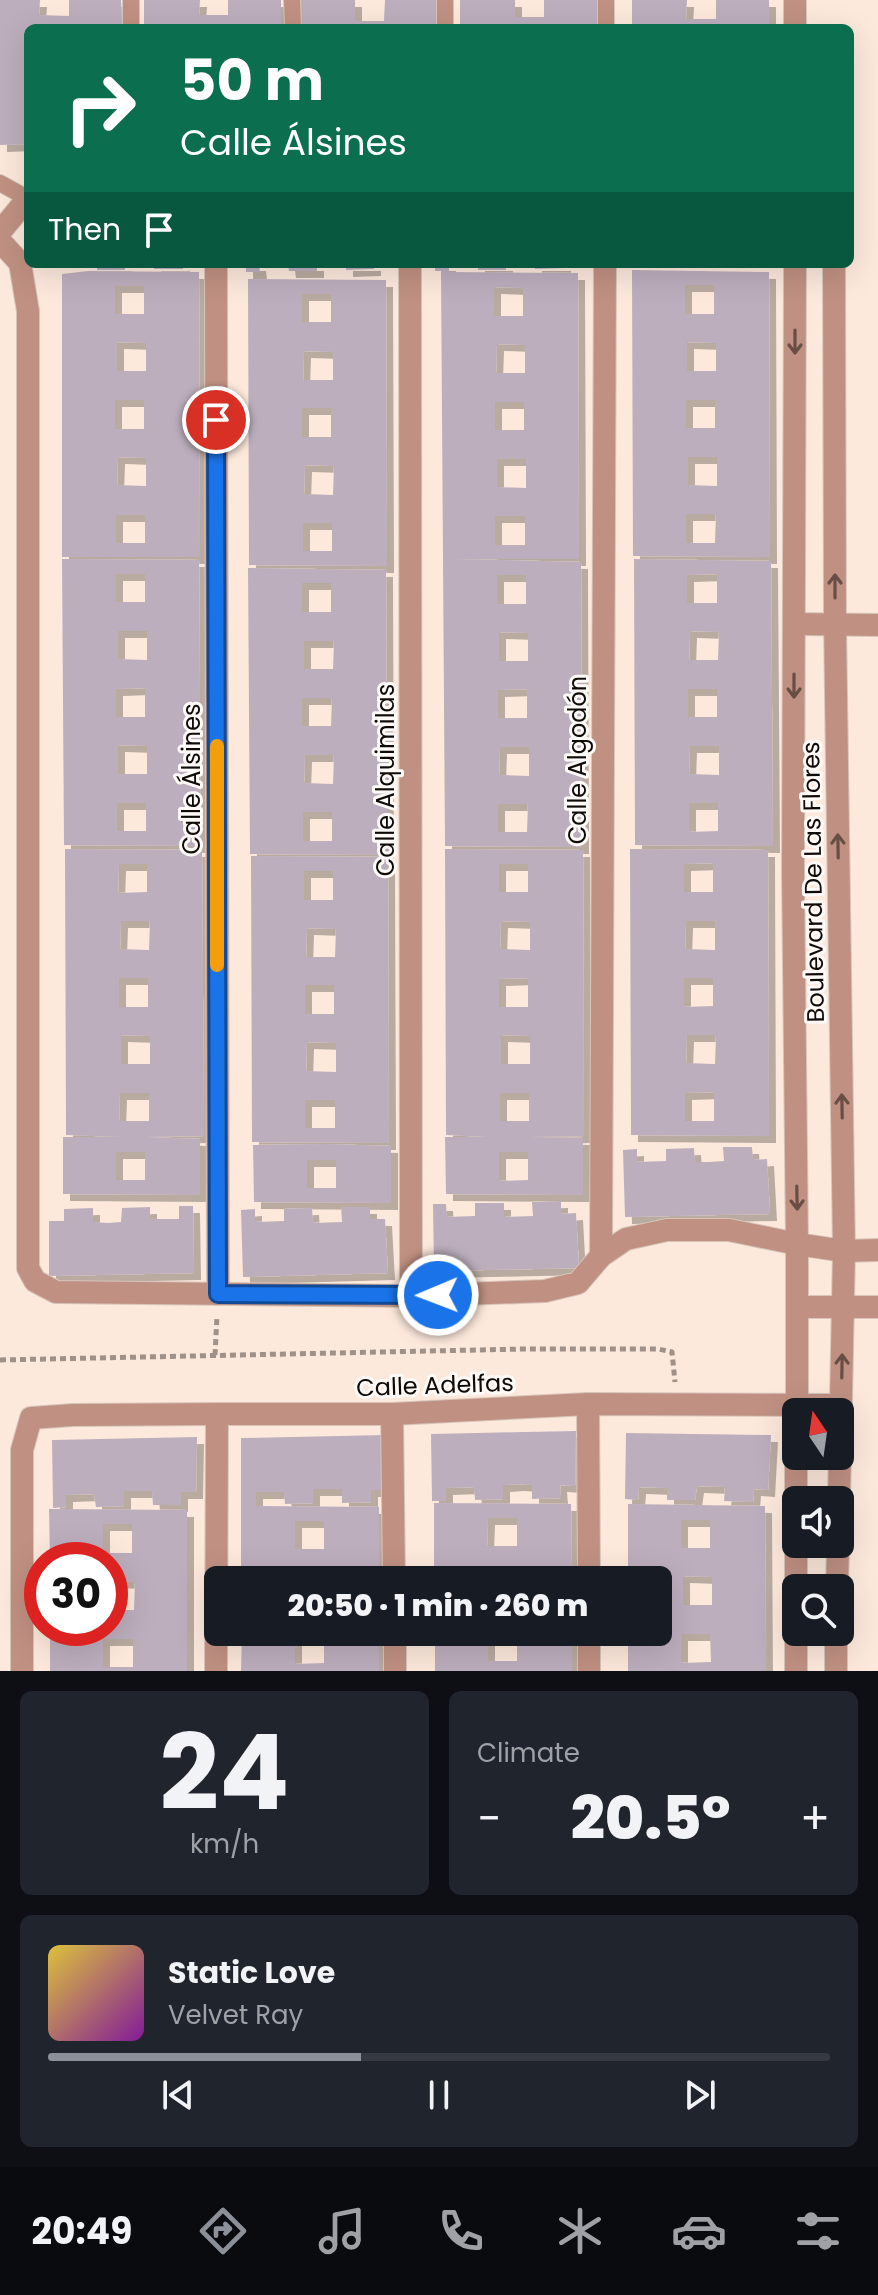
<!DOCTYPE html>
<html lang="en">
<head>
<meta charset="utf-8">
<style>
	body { margin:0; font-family:Poppins,sans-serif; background:#20242c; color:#f1f3f6; height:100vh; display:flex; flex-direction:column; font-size:30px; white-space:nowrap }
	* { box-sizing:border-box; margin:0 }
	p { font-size:26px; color:#9ea1a6 }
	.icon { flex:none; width:44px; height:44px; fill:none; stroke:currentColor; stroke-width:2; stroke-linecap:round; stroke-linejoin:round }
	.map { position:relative; height:1671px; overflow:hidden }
	.side { display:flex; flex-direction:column; gap:20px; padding:20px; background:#0d0f14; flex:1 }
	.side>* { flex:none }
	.hud { position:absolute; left:24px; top:24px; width:830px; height:244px; border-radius:12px; box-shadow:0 8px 32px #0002; background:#0b6e4f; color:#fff; overflow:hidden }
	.needle { width:52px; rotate:347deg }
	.buttons { position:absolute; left:782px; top:1398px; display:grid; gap:16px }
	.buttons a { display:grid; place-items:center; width:72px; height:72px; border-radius:12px; background:#171b24; box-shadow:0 8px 32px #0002; font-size:40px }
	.speed { position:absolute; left:24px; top:1542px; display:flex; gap:16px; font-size:40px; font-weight:700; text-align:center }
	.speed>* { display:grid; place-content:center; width:104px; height:104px; border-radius:50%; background:#171b24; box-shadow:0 8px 32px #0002; line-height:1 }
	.speed .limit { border:12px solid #d22; background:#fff; color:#111 }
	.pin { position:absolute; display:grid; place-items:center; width:68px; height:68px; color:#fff; margin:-34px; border:4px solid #fff; border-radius:50%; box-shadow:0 2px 8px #0007 }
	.me { position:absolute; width:88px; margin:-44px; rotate:269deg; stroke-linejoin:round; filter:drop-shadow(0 0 6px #0008) }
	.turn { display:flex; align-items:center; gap:28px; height:168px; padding:0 24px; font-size:36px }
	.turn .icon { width:104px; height:104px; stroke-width:2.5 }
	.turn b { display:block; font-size:56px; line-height:68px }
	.then { display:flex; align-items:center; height:76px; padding:0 24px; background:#0003; gap:16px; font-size:30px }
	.big { font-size:60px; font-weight:800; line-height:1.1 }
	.side .card { flex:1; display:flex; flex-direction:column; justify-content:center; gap:12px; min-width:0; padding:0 28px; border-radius:12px; background:#20242c }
	.side .dial { align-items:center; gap:0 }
	.dial b { font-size:104px; line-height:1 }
	.song { display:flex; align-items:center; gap:24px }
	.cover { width:96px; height:96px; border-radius:12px; background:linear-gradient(135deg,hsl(50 70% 55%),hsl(290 70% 35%)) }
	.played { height:8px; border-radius:4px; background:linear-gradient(90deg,#8c9099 40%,#363941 40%) }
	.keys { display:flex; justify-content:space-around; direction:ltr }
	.heat { display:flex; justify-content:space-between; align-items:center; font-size:44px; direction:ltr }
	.side .tiles { flex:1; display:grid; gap:20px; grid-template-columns:1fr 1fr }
	.card:last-child { grid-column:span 2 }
	.trip { position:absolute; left:204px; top:1566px; width:468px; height:80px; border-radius:12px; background:#171b24; box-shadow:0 8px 32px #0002; font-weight:800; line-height:80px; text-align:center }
	.dock { display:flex; height:128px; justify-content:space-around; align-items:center; background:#090b0e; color:#9ea1a6 }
	.dock .icon { width:56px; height:56px }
	.dock .active { color:#8c9099 }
	.dock b { font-size:36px; color:#f1f3f6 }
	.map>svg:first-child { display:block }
	.building { fill:#bdaebd; fill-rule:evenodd; filter:url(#shadow) }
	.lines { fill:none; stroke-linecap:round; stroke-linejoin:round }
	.service-casing { stroke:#d7c5ba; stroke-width:18 }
	.minor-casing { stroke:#d7c5ba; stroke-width:24 }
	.tertiary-casing { stroke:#d7c5ba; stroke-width:24 }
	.path { stroke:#a09188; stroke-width:5; stroke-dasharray:6 4; stroke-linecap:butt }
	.service { stroke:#c09183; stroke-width:16 }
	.minor { stroke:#c09183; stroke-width:22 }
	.tertiary { stroke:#c09183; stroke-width:22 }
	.oneway { stroke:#684e44 }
	.route-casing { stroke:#114b97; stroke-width:20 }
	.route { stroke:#1a73e8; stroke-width:14 }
	.slow { stroke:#f59e0b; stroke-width:14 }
	.labels { text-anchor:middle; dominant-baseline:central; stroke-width:6; stroke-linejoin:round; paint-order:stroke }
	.street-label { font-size:24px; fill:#100a06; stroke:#fefaf7 }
</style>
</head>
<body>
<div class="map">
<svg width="878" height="1671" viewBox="0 0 878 1671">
	<defs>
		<filter id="shadow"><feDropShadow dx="7" dy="7" stdDeviation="0" flood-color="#0004"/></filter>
	</defs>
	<rect width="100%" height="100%" fill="#fde9dc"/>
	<g class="building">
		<path d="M0,0H40L39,15L69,16V0H121L122,28H28V144L0,145Z"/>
		<path d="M144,0H200L199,15H228V0H281V28H144Z"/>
		<path d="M300,0H355V21H384L385,0H437L438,28H300Z"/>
		<path d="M460,0H515V17H544V0H597V28H460Z"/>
		<path d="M632,0H687L686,19H716V0H769V28H632Z"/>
		<rect x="97" y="264" width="28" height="6"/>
		<rect x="154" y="264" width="29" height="5"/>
		<path d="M246,264H259L260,272H246Z"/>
		<path d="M288,264H317V271H289Z"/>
		<path d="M346,264H374V269L346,270Z"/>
		<path d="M435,264H449V272L578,273L579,559H453L581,562L582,847L445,846L441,271H435ZM494,287L523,288V316H494ZM497,344L525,345V373H496ZM495,402H524V430H495ZM497,459H526V488L497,487ZM495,516H525V545H495ZM497,575H526V604H497ZM499,632L528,633V661H499ZM527,689V718H498V690ZM500,747H529V776L499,775ZM498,804H528L527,832H498Z"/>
		<rect x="478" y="264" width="28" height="6"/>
		<path d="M535,264H564V268L535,269Z"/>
		<path d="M632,270L769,272L770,557L633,556ZM685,285H714V314H685ZM687,342L716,343V371H687ZM686,400H715V428H686ZM688,457H717V486L688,485ZM686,514H716L715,543H686Z"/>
		<path d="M88,271L199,272L200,557H62V274ZM115,286H144V314H115ZM117,342L146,343V371H117ZM115,400H144V429H115ZM118,457L146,458V486L117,485ZM116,515H145V543H116Z"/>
		<path d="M248,279L386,280L387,566L249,565ZM302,294H331V322H302ZM304,351L333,352V380H303ZM302,408H331V437H302ZM305,465L334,466L333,495L304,494ZM303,523H332V551H303Z"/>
		<path d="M62,559L199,560L201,846L64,845ZM116,574H145V602H116ZM118,631H147V660L118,659ZM145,688V717H116V689ZM118,745L147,746V774H118ZM117,803H146V831H117Z"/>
		<path d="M634,559L771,561L773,846L635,845ZM717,574V603H687V575ZM690,631L719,632L718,660H689ZM688,689H717V717H688ZM690,746H719V775L689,774ZM689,803H718V831L689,832Z"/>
		<path d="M248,568L386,570L387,855L250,854ZM302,583H331V612H302ZM304,641H334L333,669H304ZM302,698H332L331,726H302ZM305,755H334L333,784L304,783ZM303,812H332V841H303Z"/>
		<path d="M65,849L202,850L204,1136L143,1137L200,1139V1195L63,1194V1137H122L66,1135ZM119,864H147V892L118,893ZM121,921H150L149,950L120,949ZM119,978H148V1007H119ZM121,1035L150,1036V1064H121ZM120,1093H149V1121H119ZM116,1152H145V1180H116Z"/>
		<path d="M445,849L583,850L584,1136L528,1137L583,1138V1195L446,1194L445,1137H489L446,1135ZM499,864H528V892H499ZM501,921L530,922V950L500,949ZM528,978V1007H499V979ZM501,1035L530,1036V1064H501ZM500,1093H529V1121H500ZM499,1152H528V1180L499,1181Z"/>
		<path d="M630,849L768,850L769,1136L631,1135ZM713,863V892H684V864ZM686,921H715V950L685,949ZM684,978H713V1006L684,1007ZM687,1035H716L715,1064L686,1063ZM714,1092V1121H685V1093Z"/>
		<path d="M251,856L388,857L389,1143L252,1142ZM304,871H333V900H304ZM307,928L336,929L335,957H306ZM305,985H334V1014H305ZM307,1042L336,1043V1072L306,1071ZM305,1100H335V1128H305Z"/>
		<path d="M324,1144L391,1146V1203L254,1202L253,1145ZM307,1160H336V1188H307Z"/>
		<path d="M723,1147H752L753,1160L767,1159L770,1214L625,1217L623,1150L637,1149V1162L666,1161V1149L694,1148L695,1162H709L724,1161Z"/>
		<path d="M561,1201V1214L576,1213L579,1268L434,1271L433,1204H446L447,1217L475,1216V1203H504V1217L533,1216L532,1202Z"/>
		<path d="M179,1206H193L194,1273L49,1276V1221H64V1209L93,1208V1222L108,1223L121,1222L122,1208L150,1207V1219H179Z"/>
		<path d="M341,1207H370V1219H385L388,1273L243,1277L241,1210L255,1209V1222L284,1221V1209L312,1208L313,1223L342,1222Z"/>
		<path d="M576,1431L575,1486L560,1485L561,1498L532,1499V1485L517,1484L503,1485V1499L475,1500L474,1487L446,1488V1501H432L431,1434Z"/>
		<path d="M626,1433L771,1435L768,1490L754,1489L753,1502L724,1501L725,1487L697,1486L695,1500H667V1488L639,1487L638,1500L625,1499Z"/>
		<path d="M386,1435V1490H371V1502L342,1503V1489H313V1503L285,1504L284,1492H256V1506L379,1507V1580H326V1578L297,1577V1580H241V1438ZM295,1521H324V1549H295Z"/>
		<path d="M197,1437L196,1492H181V1505H153L152,1491H124V1506L96,1507L94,1494L66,1495V1507L53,1508L52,1440Z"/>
		<path d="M434,1503L571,1504L572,1580H519V1575H490V1580H434ZM488,1518H517V1546H487Z"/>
		<path d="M628,1504L765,1506L766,1671H628V1632H658V1580H628ZM681,1520H710V1548H681ZM683,1576L712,1577V1605H683ZM681,1634H710L711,1662L681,1663Z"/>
		<path d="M49,1509L187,1510V1671H50V1628H110V1610H134L135,1582L110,1581V1560H50ZM103,1524H132V1553H103ZM103,1639H133V1667H103Z"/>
		<path d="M242,1632H379V1671H241ZM295,1635H324V1663L295,1664Z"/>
		<path d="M435,1632H488V1661H517V1632H572V1671H435Z"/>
	</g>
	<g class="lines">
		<g class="service-casing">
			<g id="service">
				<path d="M131,0V28"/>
				<path d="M292,0L293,28"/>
				<path d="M445,0V28"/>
				<path d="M606,0V28"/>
				<path d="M0,183L27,198"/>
			</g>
		</g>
		<g class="minor-casing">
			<g id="minor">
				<path d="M0,232L28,198"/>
				<path d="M0,241L20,263L28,311V1268L35,1281L56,1292L411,1296L545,1291L578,1283L601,1256L626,1239L667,1230H729L797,1244"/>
				<path d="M216,264L218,1294"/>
				<path d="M410,264L411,1296"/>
				<path d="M794,624L878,625"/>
				<path d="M601,1256L605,264"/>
				<path d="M588,1404L589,1580"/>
				<path d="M392,1414L394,1580"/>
				<path d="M395,1632V1671"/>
				<path d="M589,1632V1671"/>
				<path d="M22,1671V1450L31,1418L73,1415L217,1414H392L588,1404L841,1405"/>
				<path d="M216,1671L217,1414"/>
			</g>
		</g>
		<g class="tertiary-casing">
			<g id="tertiary">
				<path d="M795,0V28"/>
				<path d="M795,264L793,873L797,1244V1412"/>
				<path d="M834,264L835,624L844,1251L839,1500"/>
				<path d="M797,1244L844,1251L878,1250"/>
				<path d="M797,1307H878"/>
				<path d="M796,1500V1456"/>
				<path d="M796,1588V1544"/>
				<path d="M837,1588L838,1544"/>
				<path d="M796,1671V1632"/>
				<path d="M836,1671V1632"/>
			</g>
		</g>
		<g class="path">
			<path d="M215,1355L217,1316"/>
			<path d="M0,1360L525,1349H658L672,1352L675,1382"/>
		</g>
		<use href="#service" class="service"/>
		<use href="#minor" class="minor"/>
		<use href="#tertiary" class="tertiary"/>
	</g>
	<defs><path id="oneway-shaft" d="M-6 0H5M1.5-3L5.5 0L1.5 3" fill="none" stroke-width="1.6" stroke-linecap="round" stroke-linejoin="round" transform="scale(2)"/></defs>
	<g class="oneway">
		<use href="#oneway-shaft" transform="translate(795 342) rotate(90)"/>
		<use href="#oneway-shaft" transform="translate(835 586) rotate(-90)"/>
		<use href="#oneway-shaft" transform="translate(794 686) rotate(90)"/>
		<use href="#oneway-shaft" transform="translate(838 846) rotate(-91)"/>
		<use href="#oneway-shaft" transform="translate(842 1106) rotate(-91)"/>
		<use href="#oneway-shaft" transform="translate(797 1198) rotate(89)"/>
		<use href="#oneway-shaft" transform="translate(842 1366) rotate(-89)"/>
	</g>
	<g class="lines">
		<g class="route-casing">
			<path id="route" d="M216,420L218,1294L438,1295"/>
		</g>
		<use href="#route" class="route"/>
		<path class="slow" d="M217,746V965"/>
	</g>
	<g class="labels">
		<g class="street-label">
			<text transform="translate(577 760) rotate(-90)">Calle Algodón</text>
			<text transform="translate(191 779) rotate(-90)">Calle Álsines</text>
			<text transform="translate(385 780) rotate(-90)">Calle Alquimilas</text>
			<text transform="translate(813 882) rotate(-91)">Boulevard De Las Flores</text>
			<text transform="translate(435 1385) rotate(-2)">Calle Adelfas</text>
		</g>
	</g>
</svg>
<div class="buttons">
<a><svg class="needle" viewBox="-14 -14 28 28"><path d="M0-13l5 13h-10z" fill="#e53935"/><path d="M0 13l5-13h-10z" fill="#9ea1a6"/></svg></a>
<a><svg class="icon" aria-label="sound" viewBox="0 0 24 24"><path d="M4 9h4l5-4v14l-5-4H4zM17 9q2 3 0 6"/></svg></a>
<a><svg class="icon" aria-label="search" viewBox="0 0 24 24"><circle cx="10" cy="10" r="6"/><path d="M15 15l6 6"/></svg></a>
</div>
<div class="speed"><div class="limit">30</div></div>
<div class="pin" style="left:216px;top:420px;background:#d93025"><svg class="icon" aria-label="arrive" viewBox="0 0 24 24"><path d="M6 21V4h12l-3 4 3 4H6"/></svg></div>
<svg class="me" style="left:438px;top:1295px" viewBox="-20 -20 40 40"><circle r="17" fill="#1a73e8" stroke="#fff" stroke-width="3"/><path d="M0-11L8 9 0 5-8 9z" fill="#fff"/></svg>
<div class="trip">20:50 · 1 min · 260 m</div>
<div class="hud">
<div class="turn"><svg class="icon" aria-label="right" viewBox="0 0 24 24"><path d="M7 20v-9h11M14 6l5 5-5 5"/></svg><div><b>50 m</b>Calle Álsines</div></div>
<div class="then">Then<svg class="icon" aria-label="arrive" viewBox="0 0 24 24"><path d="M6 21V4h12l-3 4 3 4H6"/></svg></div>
</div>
</div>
<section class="side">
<div class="tiles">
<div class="card dial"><b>24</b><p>km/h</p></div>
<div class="card"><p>Climate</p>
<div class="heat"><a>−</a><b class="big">20.5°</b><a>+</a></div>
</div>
<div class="card">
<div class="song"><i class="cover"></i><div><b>Static Love</b><p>Velvet Ray</p></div></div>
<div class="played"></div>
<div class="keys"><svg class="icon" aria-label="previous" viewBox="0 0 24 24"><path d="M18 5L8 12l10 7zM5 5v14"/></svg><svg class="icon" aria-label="pause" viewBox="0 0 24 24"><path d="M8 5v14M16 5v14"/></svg><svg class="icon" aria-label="next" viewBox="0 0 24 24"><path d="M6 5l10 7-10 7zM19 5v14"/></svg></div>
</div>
</div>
</section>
<nav class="dock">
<b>20:49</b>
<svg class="icon active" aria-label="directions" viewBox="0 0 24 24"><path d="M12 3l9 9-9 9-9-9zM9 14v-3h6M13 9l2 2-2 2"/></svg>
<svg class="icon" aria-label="music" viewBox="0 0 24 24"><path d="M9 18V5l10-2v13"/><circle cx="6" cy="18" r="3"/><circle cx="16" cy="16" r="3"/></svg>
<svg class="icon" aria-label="phone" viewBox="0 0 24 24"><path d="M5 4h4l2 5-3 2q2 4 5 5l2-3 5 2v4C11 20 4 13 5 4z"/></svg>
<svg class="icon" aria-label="climate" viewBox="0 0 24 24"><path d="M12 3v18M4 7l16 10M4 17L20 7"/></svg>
<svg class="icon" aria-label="car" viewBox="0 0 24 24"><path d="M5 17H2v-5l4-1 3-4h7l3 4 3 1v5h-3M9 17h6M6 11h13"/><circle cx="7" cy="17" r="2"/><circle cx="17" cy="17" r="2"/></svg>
<svg class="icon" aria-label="filters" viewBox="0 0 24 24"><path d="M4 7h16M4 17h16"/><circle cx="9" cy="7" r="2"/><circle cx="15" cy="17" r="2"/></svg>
</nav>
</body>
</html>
